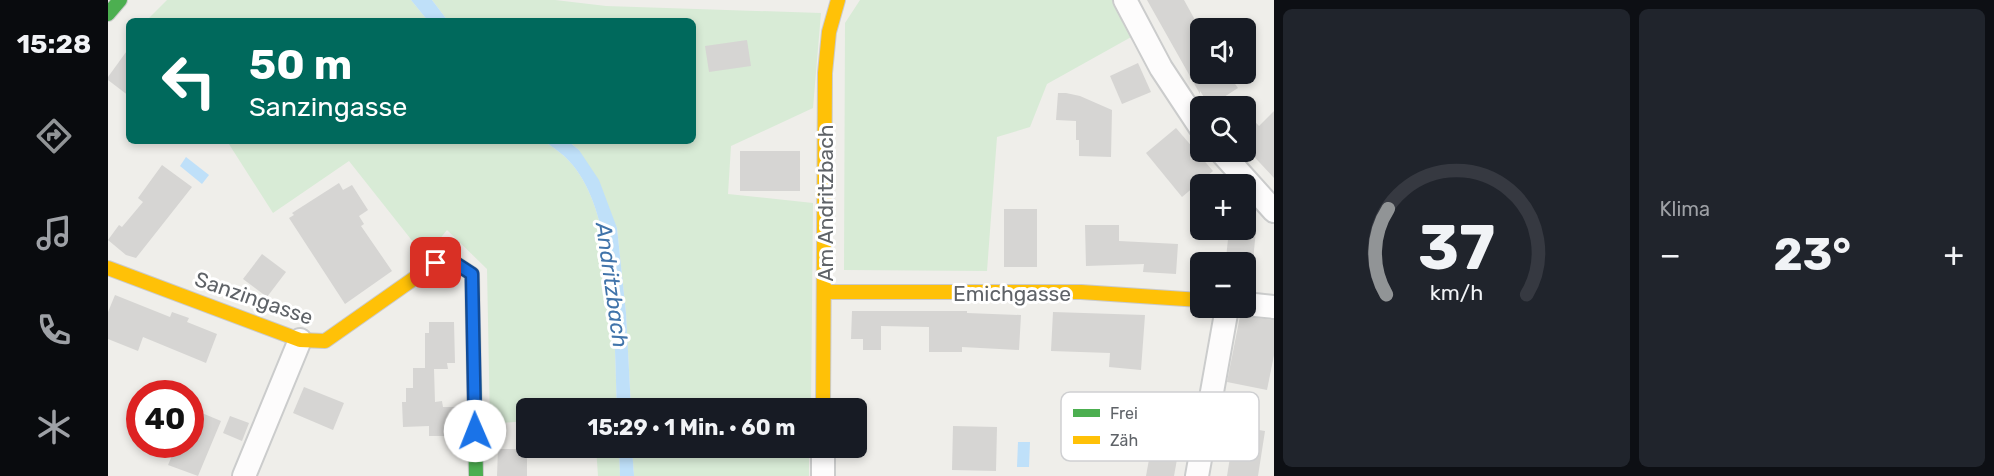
<!DOCTYPE html>
<html lang="de">
<head>
<meta charset="utf-8">
<style>
	body { margin:0; font-family:Rubik,sans-serif; background:#20242c; color:#f1f3f6; height:100vh; display:flex; flex-direction:column; font-size:22px; white-space:nowrap }
	* { box-sizing:border-box; margin:0 }
	p { font-size:20px; color:#9ea1a6 }
	.icon { flex:none; width:33px; height:33px; fill:none; stroke:currentColor; stroke-width:2; stroke-linecap:round; stroke-linejoin:round }
	.map { position:relative; flex:1; overflow:hidden }
	.panel { display:flex; flex-direction:column; gap:9px; padding:9px; background:#0d0f14; width:720px }
	.panel>* { flex:none }
	.banner { position:absolute; left:18px; top:18px; width:570px; height:126px; border-radius:9px; box-shadow:0 3px 9px #0003; background:#00695c; color:#fff; overflow:hidden }
	.controls { position:absolute; left:1082px; top:18px; display:grid; gap:12px }
	.controls a { display:grid; place-items:center; width:66px; height:66px; border-radius:9px; background:#171b24; box-shadow:0 3px 9px #0003; font-size:30px }
	.speed { position:absolute; left:18px; top:380px; display:flex; gap:12px; font-size:30px; font-weight:700; text-align:center }
	.speed>* { display:grid; place-content:center; width:78px; height:78px; border-radius:50%; background:#171b24; box-shadow:0 3px 9px #0003; line-height:1 }
	.speed .limit { border:9px solid #d22; background:#fff; color:#111 }
	.pin { position:absolute; display:grid; place-items:center; width:51px; height:51px; color:#fff; margin:-26px; border-radius:12px; box-shadow:0 3px 9px #0006 }
	.me { position:absolute; width:66px; margin:-33px; rotate:359deg; stroke-linejoin:round; filter:drop-shadow(0 0 4px #0008) }
	.turn { display:flex; align-items:center; gap:21px; height:126px; padding:0 24px; font-size:27px }
	.turn .icon { width:78px; height:78px; stroke-width:2.5 }
	.turn b { display:block; font-size:42px; line-height:51px }
	.big { font-size:45px; font-weight:700; line-height:1.1 }
	.panel .widget { flex:1; display:flex; flex-direction:column; justify-content:center; gap:9px; min-width:0; padding:0 21px; border-radius:9px; background:#20242c }
	.panel .dial { align-items:center; gap:0 }
	.dial svg { height:156px; overflow:visible; fill:none; stroke:#363941; stroke-width:7; stroke-linecap:round; text-anchor:middle }
	.dial text { fill:#f1f3f6; stroke:none }
	.heat { display:flex; justify-content:space-between; align-items:center; font-size:33px; direction:ltr }
	.panel .tiles { flex:1; display:grid; gap:9px; grid-template-columns:repeat(2,1fr) }
	.trip { position:absolute; left:408px; top:398px; width:351px; height:60px; border-radius:9px; background:#171b24; box-shadow:0 3px 9px #0003; font-weight:700; line-height:60px; text-align:center }
	main { display:flex; flex:1; min-height:0 }
	.tabs { display:flex; flex-direction:column; width:108px; justify-content:space-around; align-items:center; background:#090b0e; color:#9ea1a6 }
	.tabs .icon { width:42px; height:42px }
	.tabs .on { color:#919496 }
	.tabs b { font-size:27px; color:#f1f3f6 }
	.map>svg:first-child { display:block }
	.green { fill:#d8ebd6 }
	.water { fill:#bfe0f9 }
	.building { fill:#d6d5d3 }
	.lines { fill:none; stroke-linecap:round; stroke-linejoin:round }
	.street-casing { stroke:#cbcccc; stroke-width:26 }
	.fast-casing { stroke:#cacacb; stroke-width:16 }
	.slow-casing { stroke:#cacacb; stroke-width:16 }
	.street { stroke:#fdfcfc; stroke-width:22 }
	.fast { stroke:#4caf50; stroke-width:14 }
	.slow { stroke:#ffc107; stroke-width:14 }
	.route-casing { stroke:#114b97; stroke-width:15 }
	.route { stroke:#1a73e8; stroke-width:10 }
	.labels { text-anchor:middle; dominant-baseline:central; stroke-width:6; stroke-linejoin:round; paint-order:stroke }
	.street-label { font-size:21px; fill:#5f6368; stroke:#fff }
	.water-label { font-size:22px; font-style:italic; fill:#4174aa; stroke:#fff }
	.key { fill:#fff; stroke:#cfd0d2; stroke-width:1.5 }
	.key-label { font-size:16px; fill:#5f6368 }
</style>
</head>
<body>
<main>
<nav class="tabs">
<b>15:28</b>
<svg class="icon on" aria-label="directions" viewBox="0 0 24 24"><path d="M12 3l9 9-9 9-9-9zM9 14v-3h6M13 9l2 2-2 2"/></svg>
<svg class="icon" aria-label="music" viewBox="0 0 24 24"><path d="M9 18V5l10-2v13"/><circle cx="6" cy="18" r="3"/><circle cx="16" cy="16" r="3"/></svg>
<svg class="icon" aria-label="phone" viewBox="0 0 24 24"><path d="M5 4h4l2 5-3 2q2 4 5 5l2-3 5 2v4C11 20 4 13 5 4z"/></svg>
<svg class="icon" aria-label="climate" viewBox="0 0 24 24"><path d="M12 3v18M4 7l16 10M4 17L20 7"/></svg>
</nav>
<div class="map">
<svg width="1166" height="476" viewBox="0 0 1166 476">
	<rect width="100%" height="100%" fill="#efeeea"/>
	<g class="green">
		<path d="M59,0H303L320,21H43L41,18Z"/>
		<path d="M324,0H447L498,6L713,13L705,108L623,146L620,194L705,203L703,408H523L518,313L509,228L471,150L460,141H585V21H340Z"/>
		<path d="M752,0H1008L1025,36L939,84L922,127L889,137L879,271L736,270L737,23Z"/>
		<path d="M119,141H436C444,147 454,153 461,161C509,211 506,341 509,408H418V421L382,424L379,269L339,230L317,257L241,161L165,213Z"/>
		<path d="M488,447H511L512,476H490Z"/>
		<path d="M524,447H701V476H526Z"/>
	</g>
	<g class="water">
		<path d="M303,0H324L340,21H320Z"/>
		<path d="M436,141H460L471,150L491,180L509,228L518,313L523,408H509C506,341 509,211 461,161C454,153 444,147 436,141Z"/>
		<path d="M78,157L101,175L94,184L72,166Z"/>
		<path d="M910,442H922L921,467H909Z"/>
		<path d="M511,447H524L526,476H512Z"/>
	</g>
	<g class="building">
		<path d="M1039,0H1076L1092,29V74H1120L1130,88L1102,106L1092,91V94Z"/>
		<path d="M639,40L643,66L601,72L597,46Z"/>
		<path d="M21,48V96L0,80V77Z"/>
		<path d="M1030,63L1043,92L1014,104L1002,76Z"/>
		<path d="M950,93H958L972,96L1004,110L1003,157L971,156V140H968V121L948,120Z"/>
		<path d="M1137,111L1151,126L1166,111V178L1137,147Z"/>
		<path d="M1068,128L1105,171L1074,197L1038,153Z"/>
		<rect x="632" y="151" width="60" height="40"/>
		<path d="M54,165L84,187L28,258L18,255L0,240L11,225L14,227L35,202L30,198Z"/>
		<path d="M231,183L235,190L244,185L260,210L251,216L256,224L253,226L284,271L237,304L181,218L186,215L184,213Z"/>
		<rect x="896" y="209" width="33" height="58"/>
		<path d="M977,225H1011V241L1070,244L1068,274L1035,272L1036,264L978,266Z"/>
		<path d="M1121,230H1148L1145,261L1118,258Z"/>
		<path d="M154,254L178,272L159,297L135,279Z"/>
		<path d="M7,295L62,317L64,312L81,318L79,322L109,334L98,363L35,337L30,351L0,339V312Z"/>
		<path d="M744,311H859V313L913,315L911,350L854,347V352H821V327L773,326V350H755V339H743Z"/>
		<path d="M945,312L1037,315L1033,370L1001,367L1002,353L943,351Z"/>
		<path d="M1132,316L1166,320V355L1159,390L1119,382Z"/>
		<path d="M321,322H346L347,363H339L340,369H326L327,402L334,401L335,407H348V436H321V426L295,427L294,402H298V388H305V368H317V333H321Z"/>
		<path d="M196,387L236,403L225,430L185,413Z"/>
		<path d="M1051,404L1078,409L1066,476H1038Z"/>
		<path d="M82,408L113,421L90,476L60,465L69,444H82Z"/>
		<path d="M122,416L141,423L134,441L115,433Z"/>
		<path d="M845,426L889,427L888,471L844,470Z"/>
		<path d="M1127,426L1157,431L1150,476H1119Z"/>
		<path d="M390,449H419V476H389Z"/>
	</g>
	<g class="lines">
		<g class="street-casing">
			<g id="street">
				<path d="M1017,0L1053,68L1092,127"/>
				<path d="M1113,152L1166,211"/>
				<path d="M1137,304L1166,307"/>
				<path d="M136,476L192,340"/>
				<path d="M715,476V447"/>
				<path d="M1089,476L1119,308"/>
			</g>
		</g>
		<g class="fast-casing">
			<g id="fast">
				<path d="M0,14L12,0"/>
				<path d="M366,375L368,476"/>
			</g>
		</g>
		<g class="slow-casing">
			<g id="slow">
				<path d="M0,268L192,340L217,341L328,263H347L364,274L366,375"/>
				<path d="M716,292H973L1092,300"/>
				<path d="M715,408L717,73L721,32L730,0"/>
			</g>
		</g>
		<use href="#street" class="street"/>
		<use href="#fast" class="fast"/>
		<use href="#slow" class="slow"/>
	</g>
	<g class="lines">
		<g class="route-casing">
			<path id="route" d="M328,263H347L364,274L367,431"/>
		</g>
		<use href="#route" class="route"/>
	</g>
	<g class="labels">
		<g class="street-label">
			<text transform="translate(717 203) rotate(-90)">Am Andritzbach</text>
			<text x="904" y="293">Emichgasse</text>
			<text transform="translate(146 298) rotate(19)">Sanzingasse</text>
		</g>
		<g class="water-label">
			<text transform="translate(504 285) rotate(82)">Andritzbach</text>
		</g>
	</g>
	<rect x="953" y="392" width="198" height="69" rx="9" class="key"/>
	<rect x="965" y="409" width="27" height="8" fill="#4caf50"/>
	<rect x="965" y="436" width="27" height="8" fill="#ffc107"/>
	<g class="key-label">
		<text x="1002" y="419">Frei</text>
		<text x="1002" y="446">Zäh</text>
	</g>
</svg>
<div class="controls">
<a><svg class="icon" aria-label="sound" viewBox="0 0 24 24"><path d="M4 9h4l5-4v14l-5-4H4zM17 9q2 3 0 6"/></svg></a>
<a><svg class="icon" aria-label="search" viewBox="0 0 24 24"><circle cx="10" cy="10" r="6"/><path d="M15 15l6 6"/></svg></a>
<a>+</a>
<a>−</a>
</div>
<div class="speed"><div class="limit">40</div></div>
<div class="pin" style="left:328px;top:263px;background:#d93025"><svg class="icon" aria-label="arrive" viewBox="0 0 24 24"><path d="M6 21V4h12l-3 4 3 4H6"/></svg></div>
<svg class="me" style="left:367px;top:431px" viewBox="-20 -20 40 40"><circle r="19" fill="#fff"/><path d="M0-13L10 11 0 6-10 11z" fill="#1a73e8"/></svg>
<div class="trip">15:29 · 1 Min. · 60 m</div>
<div class="banner">
<div class="turn"><svg class="icon" aria-label="left" viewBox="0 0 24 24"><path d="M17 20v-9H6M10 6l-5 5 5 5"/></svg><div><b>50 m</b>Sanzingasse</div></div>
</div>
</div>
<section class="panel">
<div class="tiles">
<div class="widget dial"><svg viewBox="0 0 100 80">
<path d="M14 69A42 42 0 1 1 86 69"/>
<path d="M14 69A42 42 0 0 1 15 25" stroke="#919496"/>
<text x="50" y="56" font-size="32" font-weight="700">37</text>
<text x="50" y="72" font-size="11">km/h</text>
</svg></div>
<div class="widget"><p>Klima</p>
<div class="heat"><a>−</a><b class="big">23°</b><a>+</a></div>
</div>
</div>
</section>
</main>
</body>
</html>
